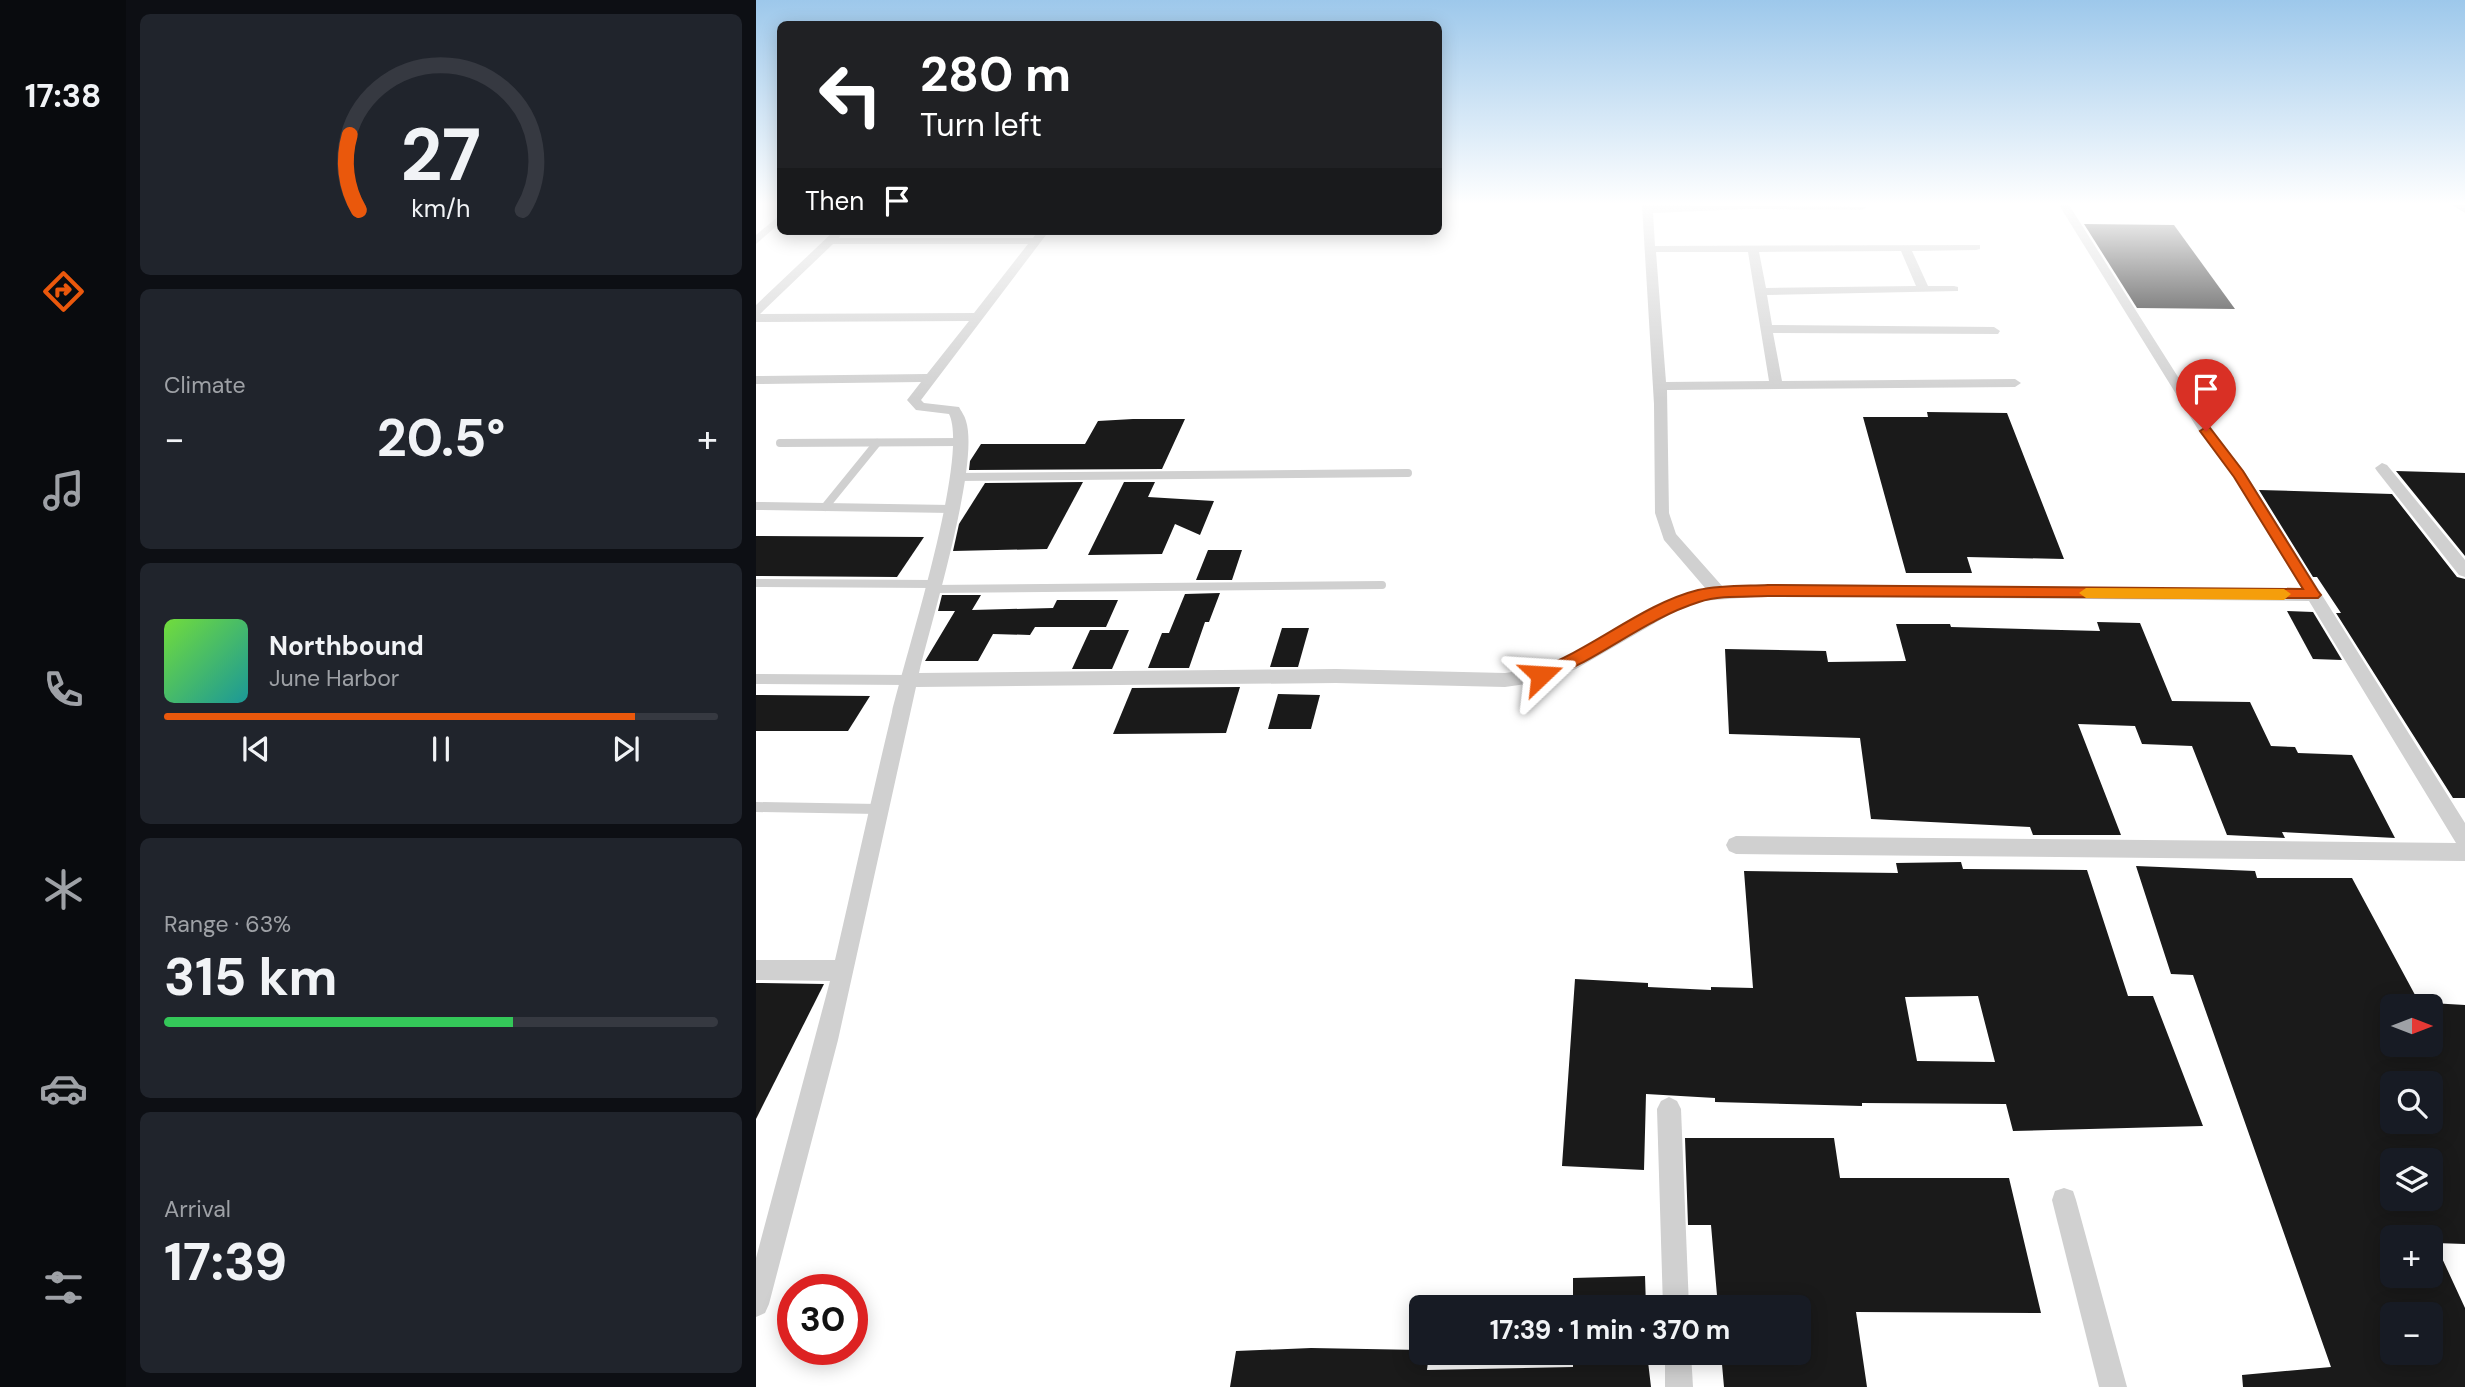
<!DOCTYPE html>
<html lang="en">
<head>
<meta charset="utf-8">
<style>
	body { margin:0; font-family:"DM Sans",sans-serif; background:#20242c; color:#f1f3f6; height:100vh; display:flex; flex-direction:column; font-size:26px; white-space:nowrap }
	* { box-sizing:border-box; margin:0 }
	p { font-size:23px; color:#9ea1a6 }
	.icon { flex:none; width:38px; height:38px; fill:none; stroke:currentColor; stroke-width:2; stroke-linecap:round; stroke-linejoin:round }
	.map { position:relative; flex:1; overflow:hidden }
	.details { display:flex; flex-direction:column; gap:14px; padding:14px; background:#0d0f14; width:630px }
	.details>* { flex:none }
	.hud { position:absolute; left:21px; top:21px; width:665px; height:214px; border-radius:10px; box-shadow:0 4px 18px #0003; background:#202124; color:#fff; overflow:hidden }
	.needle { width:46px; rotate:90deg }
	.tools { position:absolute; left:1624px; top:994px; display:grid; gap:14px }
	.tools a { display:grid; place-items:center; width:63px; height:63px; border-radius:10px; background:#171b24; box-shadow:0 4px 18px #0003; font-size:35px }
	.speed { position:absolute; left:21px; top:1274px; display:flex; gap:14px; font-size:35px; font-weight:700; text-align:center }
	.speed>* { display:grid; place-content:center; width:91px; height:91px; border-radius:50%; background:#171b24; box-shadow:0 4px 18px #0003; line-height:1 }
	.speed .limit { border:10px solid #d22; background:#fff; color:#111 }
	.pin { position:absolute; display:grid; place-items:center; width:60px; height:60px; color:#fff; margin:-72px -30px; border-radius:50% 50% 50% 0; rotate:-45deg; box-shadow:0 0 7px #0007 }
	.pin .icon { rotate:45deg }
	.me { position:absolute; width:77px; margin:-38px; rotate:70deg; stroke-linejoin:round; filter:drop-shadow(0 0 5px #0008) }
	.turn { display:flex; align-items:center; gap:24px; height:147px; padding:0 28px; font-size:32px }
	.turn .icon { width:91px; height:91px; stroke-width:2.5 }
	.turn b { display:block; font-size:49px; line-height:60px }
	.then { display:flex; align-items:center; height:66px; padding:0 28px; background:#0003; gap:14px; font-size:26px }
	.big { font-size:52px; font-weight:700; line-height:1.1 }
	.details .card { flex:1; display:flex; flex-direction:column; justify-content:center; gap:10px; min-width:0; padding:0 24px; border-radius:10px; background:#20242c }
	.details .dial { align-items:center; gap:0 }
	.dial svg { height:182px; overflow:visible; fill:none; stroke:#363941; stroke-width:7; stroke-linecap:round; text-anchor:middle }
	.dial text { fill:#f1f3f6; stroke:none }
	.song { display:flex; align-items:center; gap:21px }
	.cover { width:84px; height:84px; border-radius:10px; background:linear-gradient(135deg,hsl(100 70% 55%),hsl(180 70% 35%)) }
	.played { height:7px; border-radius:4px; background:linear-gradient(90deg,#ea580c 85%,#363941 85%) }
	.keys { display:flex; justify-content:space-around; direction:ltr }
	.heat { display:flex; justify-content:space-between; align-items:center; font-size:38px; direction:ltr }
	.charge { height:10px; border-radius:5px; background:linear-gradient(90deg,#34c759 63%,#363941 0) }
	.trip { position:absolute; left:653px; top:1295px; width:402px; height:70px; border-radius:10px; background:#171b24; box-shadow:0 4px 18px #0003; font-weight:700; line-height:70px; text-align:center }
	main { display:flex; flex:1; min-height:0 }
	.menu { display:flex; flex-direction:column; width:126px; justify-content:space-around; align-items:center; background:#090b0e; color:#9ea1a6 }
	.menu .icon { width:49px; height:49px }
	.menu .on { color:#ea580c }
	.menu b { font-size:32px; color:#f1f3f6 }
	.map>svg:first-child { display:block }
	.building { fill:#1a1a1a; fill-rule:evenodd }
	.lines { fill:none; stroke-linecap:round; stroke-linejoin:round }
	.lane-far1 { stroke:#d0d0d0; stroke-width:8 }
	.lane { stroke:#d0d0d0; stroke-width:10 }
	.street { fill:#d0d0d0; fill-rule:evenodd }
	.secondary { fill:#bdbdbd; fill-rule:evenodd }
	.route { fill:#ea580c; stroke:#983908; stroke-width:2 }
	.slow { fill:#f59e0b }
</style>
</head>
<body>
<main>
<nav class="menu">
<b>17:38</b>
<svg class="icon on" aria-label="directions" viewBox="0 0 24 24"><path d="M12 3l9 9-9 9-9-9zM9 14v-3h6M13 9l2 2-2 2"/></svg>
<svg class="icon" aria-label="music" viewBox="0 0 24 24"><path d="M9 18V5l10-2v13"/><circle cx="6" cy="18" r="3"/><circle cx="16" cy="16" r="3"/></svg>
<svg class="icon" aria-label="phone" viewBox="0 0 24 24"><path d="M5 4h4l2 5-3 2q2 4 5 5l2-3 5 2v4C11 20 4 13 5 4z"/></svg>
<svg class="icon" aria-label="climate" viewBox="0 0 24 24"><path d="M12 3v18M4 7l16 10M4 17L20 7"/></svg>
<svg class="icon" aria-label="car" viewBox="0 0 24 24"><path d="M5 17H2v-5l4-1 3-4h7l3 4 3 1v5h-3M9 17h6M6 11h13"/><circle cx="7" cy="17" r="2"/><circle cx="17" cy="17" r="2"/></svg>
<svg class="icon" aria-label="filters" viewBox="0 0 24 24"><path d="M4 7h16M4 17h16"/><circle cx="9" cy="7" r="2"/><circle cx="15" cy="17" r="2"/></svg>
</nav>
<section class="details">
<div class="card dial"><svg viewBox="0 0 100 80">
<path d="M14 69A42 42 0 1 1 86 69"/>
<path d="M14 69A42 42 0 0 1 10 36" stroke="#ea580c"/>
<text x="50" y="56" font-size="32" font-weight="700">27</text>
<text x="50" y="72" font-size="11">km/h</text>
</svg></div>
<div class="card"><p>Climate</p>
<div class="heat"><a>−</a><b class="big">20.5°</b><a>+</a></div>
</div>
<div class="card">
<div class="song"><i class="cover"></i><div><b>Northbound</b><p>June Harbor</p></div></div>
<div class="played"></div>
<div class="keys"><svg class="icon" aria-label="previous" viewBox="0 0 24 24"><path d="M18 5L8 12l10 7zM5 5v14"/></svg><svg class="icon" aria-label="pause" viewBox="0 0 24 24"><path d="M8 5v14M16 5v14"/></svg><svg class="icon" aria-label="next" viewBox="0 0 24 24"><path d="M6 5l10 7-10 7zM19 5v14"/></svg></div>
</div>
<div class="card"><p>Range · 63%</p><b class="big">315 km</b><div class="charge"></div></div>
<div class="card"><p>Arrival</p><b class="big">17:39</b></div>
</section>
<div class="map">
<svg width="1709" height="1387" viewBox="0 0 1709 1387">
	<rect width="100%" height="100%" fill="#fff"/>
	<g class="building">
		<path d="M1328,224L1418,225L1479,309L1381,308Z"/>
		<path d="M1171,412L1251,413L1308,559L1211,557L1216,573H1150L1107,417H1172Z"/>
		<path d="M377,419H429L406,469L213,470L214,461L225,444H329L342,421Z"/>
		<path d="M1640,471L1709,473V556Z"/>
		<path d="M327,482L291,549L197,551L203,524L229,483Z"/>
		<path d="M368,482H399L392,497L458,501L444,535L419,524L406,554L332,555Z"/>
		<path d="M1503,490L1636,494L1701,577L1709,579V798H1697L1580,613H1585L1561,577H1557Z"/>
		<path d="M0,536L168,537L141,577L0,576Z"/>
		<path d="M452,550H486L476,580H440Z"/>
		<path d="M464,593L453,622H449L433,668H392L406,633H413L429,594Z"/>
		<path d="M186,595H225L216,610L297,608L301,600H362L350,627H279L274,635L237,634L222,661H169L199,611H182Z"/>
		<path d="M1531,611L1557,612L1586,660L1557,659Z"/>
		<path d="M1341,622L1384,623L1416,701L1494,702L1515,746L1539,747L1542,753L1596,755L1639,838L1526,832L1529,838L1471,835L1436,746L1386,744L1379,726L1322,724L1365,835H1277L1274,827L1115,819L1104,738L973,734L969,649L1070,651L1072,662L1150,661L1140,624H1194L1195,627L1344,631Z"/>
		<path d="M526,628H553L542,667H514Z"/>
		<path d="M334,630H373L356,669H316Z"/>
		<path d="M484,687L470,733L357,734L376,688Z"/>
		<path d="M522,694L564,695L555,729H512Z"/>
		<path d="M0,695L114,696L92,731H0Z"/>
		<path d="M1205,862L1207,869L1331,870L1372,996H1397L1447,1126L1257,1131L1250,1104L1106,1103V1106L959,1102V1098L890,1094L888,1170L806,1166L819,979L892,983V987L955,990V987L997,988L988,871L1142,873L1140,863ZM1222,996L1239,1062L1161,1061L1149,997Z"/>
		<path d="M1380,866L1499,871L1501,878H1596L1665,1006H1636V1045H1675V1003L1709,1005V1244L1679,1243L1709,1308V1387H1487L1486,1375L1575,1367L1437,975L1415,974ZM1636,1083H1675V1122H1636ZM1636,1160H1675V1199H1636ZM1636,1237H1675V1276H1636ZM1636,1314H1675V1353H1636Z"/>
		<path d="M0,983L68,984L0,1119Z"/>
		<path d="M929,1138H1078L1084,1178H1253L1285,1313L1100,1312L1111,1387H968L965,1353H1043V1307H962L955,1225H932Z"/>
		<path d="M889,1276L890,1307H817V1278Z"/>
		<path d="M555,1348L665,1350V1353H673L671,1370L817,1367V1353H891L895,1387H474L480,1351Z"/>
	</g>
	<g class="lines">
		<g class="lane-far1">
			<path d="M24,443L206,442"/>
			<path d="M202,477L652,473"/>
			<path d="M0,506L195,509"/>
			<path d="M69,507L121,443"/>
			<path d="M0,583L177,584"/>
			<path d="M176,589L626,585"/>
		</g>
		<g class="lane">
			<path d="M0,679L152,680"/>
			<path d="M0,807L122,809"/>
		</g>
		<g class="street">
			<path d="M886,205L1111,207L1106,210L990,209L897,213L899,246L1224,245V249L1220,250L1156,251L1172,286H1198L1202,287V291L1011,295L1016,325L1238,327L1244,331L1242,334L1017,333L1026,381L1259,379L1265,383L1259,387L911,390L913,513L920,534L967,587L1012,584L1546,589L1477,476L1443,431L1303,205H1313L1455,429L1490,474L1709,823V861L980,854L973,851L970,845L973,839L980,836L1700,843L1553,601L1012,596L945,601L923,609L820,669L784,682L749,687L580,683L160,687L82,1040L13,1304L9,1313L0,1317V1258L74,981L0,980V960H79C98,878 116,795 136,712C149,657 214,456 193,414L160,410L151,400L165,382L0,384V376L171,374L213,321L0,322V305L78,231H86L83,238H277L282,231H293L165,400L168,403L203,407C205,411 209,416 210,421C224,464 175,622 163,673L580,669L749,673L783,668L808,659L911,601L950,589L908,540L899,513L898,404ZM77,244H272L218,313L4,314ZM1145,251L1160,286L1010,288L1003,252ZM900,252H992L1013,381L910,382Z"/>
			<path d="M24,215V223L0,244V235Z"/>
			<path d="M1626,463L1631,465L1709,560V577L1703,575L1621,471L1619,468Z"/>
			<path d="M913,1097L921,1101L925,1109L933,1307H907L901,1109L905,1101Z"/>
			<path d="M1308,1188L1317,1191L1320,1200L1371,1387H1343L1296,1200L1299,1191Z"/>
			<path d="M909,1353H935L937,1387H909Z"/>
		</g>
		<path class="secondary" d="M1696,205H1709V213Z"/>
	</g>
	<linearGradient id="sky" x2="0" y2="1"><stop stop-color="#9dc8eb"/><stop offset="0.51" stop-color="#fff"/><stop offset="1" stop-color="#fff" stop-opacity="0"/></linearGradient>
	<rect width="1709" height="399" fill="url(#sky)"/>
	<path class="route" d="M1450,427L1454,428L1487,471L1562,591L1565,595L1562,598L1012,596C990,597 964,595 943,602C886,620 841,662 785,681L777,675L779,670C836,650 886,604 942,590C965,585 989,586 1012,585L1547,589L1478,477L1444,431Z"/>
	<path class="slow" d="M1330,588L1528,589L1535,594L1528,600L1330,598L1323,593Z"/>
</svg>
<div class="tools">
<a><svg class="needle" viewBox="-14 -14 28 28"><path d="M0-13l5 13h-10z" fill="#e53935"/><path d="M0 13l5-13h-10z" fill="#9ea1a6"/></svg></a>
<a><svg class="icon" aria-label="search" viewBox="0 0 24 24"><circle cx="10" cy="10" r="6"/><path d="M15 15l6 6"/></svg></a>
<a><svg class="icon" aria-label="layers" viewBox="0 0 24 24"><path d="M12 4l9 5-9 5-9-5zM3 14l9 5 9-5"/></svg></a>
<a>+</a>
<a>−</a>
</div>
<div class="speed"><div class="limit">30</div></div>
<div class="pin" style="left:1450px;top:431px;background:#d93025"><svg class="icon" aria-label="arrive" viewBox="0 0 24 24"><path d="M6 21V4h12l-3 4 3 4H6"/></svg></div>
<svg class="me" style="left:785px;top:675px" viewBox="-20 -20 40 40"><path d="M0-17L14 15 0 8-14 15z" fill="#ea580c" stroke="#fff" stroke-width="4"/></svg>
<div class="trip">17:39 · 1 min · 370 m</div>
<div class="hud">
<div class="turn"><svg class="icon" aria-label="left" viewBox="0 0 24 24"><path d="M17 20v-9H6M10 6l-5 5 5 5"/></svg><div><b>280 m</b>Turn left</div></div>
<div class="then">Then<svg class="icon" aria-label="arrive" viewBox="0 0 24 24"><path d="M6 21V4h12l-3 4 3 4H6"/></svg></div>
</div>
</div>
</main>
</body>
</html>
